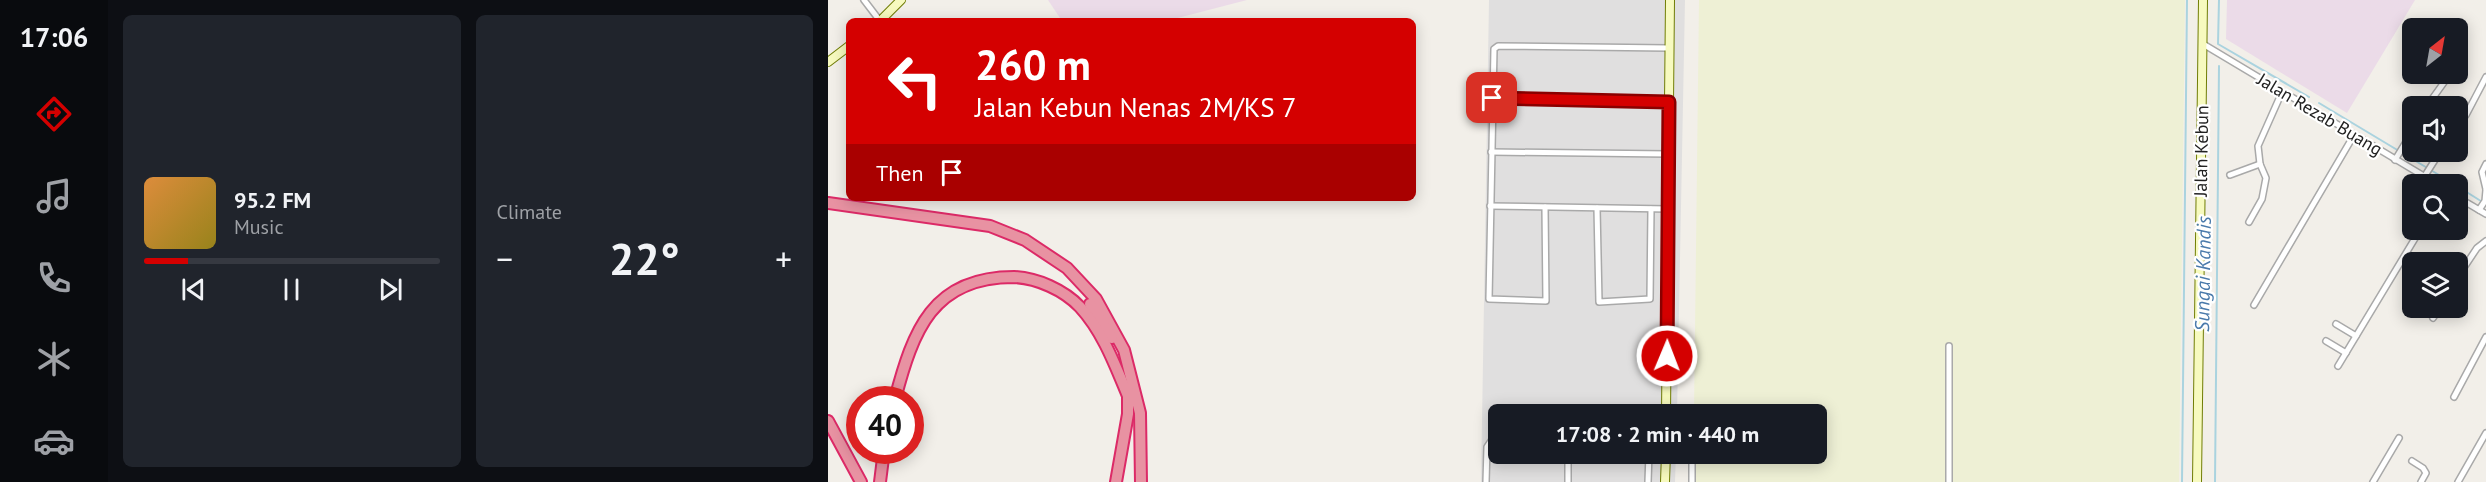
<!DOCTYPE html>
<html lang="en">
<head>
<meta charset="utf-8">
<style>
	body { margin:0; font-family:"PT Sans",sans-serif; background:#20242c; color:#f1f3f6; height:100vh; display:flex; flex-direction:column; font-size:22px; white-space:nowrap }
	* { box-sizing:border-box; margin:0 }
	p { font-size:20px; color:#9ea1a6 }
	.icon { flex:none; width:33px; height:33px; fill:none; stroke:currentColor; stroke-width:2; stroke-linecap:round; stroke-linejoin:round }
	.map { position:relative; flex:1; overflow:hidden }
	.panel { display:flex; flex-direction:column; gap:15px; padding:15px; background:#0d0f14; width:720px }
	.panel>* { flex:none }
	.guide { position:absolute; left:18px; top:18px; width:570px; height:183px; border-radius:9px; box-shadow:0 3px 15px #0003; background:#d40000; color:#fff; overflow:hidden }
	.needle { width:39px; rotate:31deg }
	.controls { position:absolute; left:1574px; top:18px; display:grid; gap:12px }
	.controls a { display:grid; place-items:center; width:66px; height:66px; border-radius:9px; background:#171b24; box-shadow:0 3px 15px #0003; font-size:30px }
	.speed { position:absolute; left:18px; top:386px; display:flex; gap:12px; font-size:30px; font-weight:700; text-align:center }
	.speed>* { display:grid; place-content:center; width:78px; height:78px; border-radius:50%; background:#171b24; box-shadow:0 3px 15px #0003; line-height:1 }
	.speed .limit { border:9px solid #d22; background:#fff; color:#111 }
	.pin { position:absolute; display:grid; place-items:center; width:51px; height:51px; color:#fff; margin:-26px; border-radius:12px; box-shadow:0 3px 9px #0006 }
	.me { position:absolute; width:66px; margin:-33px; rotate:1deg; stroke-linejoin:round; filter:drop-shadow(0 0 4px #0008) }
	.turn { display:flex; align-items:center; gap:21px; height:126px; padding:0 30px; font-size:27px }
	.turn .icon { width:78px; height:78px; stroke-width:2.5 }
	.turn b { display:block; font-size:42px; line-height:51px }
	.then { display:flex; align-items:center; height:57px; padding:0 30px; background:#0003; gap:12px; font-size:22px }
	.big { font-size:45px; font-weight:700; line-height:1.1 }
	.panel .card { flex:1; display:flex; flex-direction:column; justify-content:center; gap:9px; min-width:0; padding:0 21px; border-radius:9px; background:#20242c }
	.song { display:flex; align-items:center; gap:18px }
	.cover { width:72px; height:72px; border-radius:9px; background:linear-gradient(135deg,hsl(30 70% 55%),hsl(50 70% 35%)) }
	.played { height:6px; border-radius:3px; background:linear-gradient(90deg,#d40000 15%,#363941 15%) }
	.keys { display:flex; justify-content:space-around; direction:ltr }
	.heat { display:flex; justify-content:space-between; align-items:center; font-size:33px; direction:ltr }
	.panel .tiles { flex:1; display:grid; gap:15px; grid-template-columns:repeat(2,1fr) }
	.trip { position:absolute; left:660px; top:404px; width:339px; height:60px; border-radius:9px; background:#171b24; box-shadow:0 3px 15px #0003; font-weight:700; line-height:60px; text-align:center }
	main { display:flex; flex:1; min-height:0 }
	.tabs { display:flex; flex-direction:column; width:108px; justify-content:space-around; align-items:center; background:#090b0e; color:#9ea1a6 }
	.tabs .icon { width:42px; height:42px }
	.tabs .on { color:#d40000 }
	.tabs b { font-size:27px; color:#f1f3f6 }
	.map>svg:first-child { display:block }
	.residential { fill:#e0dfdf }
	.industrial { fill:#ebdbe8 }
	.farmland { fill:#eef0d5 }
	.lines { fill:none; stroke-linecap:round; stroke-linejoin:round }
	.stream { stroke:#aad3df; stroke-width:2 }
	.street-casing { stroke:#a9a9a9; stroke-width:8 }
	.secondary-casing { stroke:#707d05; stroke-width:10 }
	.highway-casing { stroke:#dc2a67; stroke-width:14 }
	.street { stroke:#fff; stroke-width:5 }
	.secondary { stroke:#f7fabf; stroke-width:8 }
	.highway { stroke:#e892a2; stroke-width:10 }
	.route-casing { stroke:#8a0000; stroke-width:15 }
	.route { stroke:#d40000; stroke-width:10 }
	.labels { text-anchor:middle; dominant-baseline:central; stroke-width:4.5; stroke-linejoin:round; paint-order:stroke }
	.street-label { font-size:18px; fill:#222; stroke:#fff }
	.water-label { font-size:20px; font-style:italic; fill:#4a7aab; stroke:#fff }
</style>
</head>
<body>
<main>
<nav class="tabs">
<b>17:06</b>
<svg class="icon on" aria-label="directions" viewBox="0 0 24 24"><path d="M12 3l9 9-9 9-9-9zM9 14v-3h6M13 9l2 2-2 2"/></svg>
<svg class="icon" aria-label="music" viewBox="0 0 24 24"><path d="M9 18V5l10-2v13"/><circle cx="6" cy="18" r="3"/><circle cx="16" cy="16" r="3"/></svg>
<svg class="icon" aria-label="phone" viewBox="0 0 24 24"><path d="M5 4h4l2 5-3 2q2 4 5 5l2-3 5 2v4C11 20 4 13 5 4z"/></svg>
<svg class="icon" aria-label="climate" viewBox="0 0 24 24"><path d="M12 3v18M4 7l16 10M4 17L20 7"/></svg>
<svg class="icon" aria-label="car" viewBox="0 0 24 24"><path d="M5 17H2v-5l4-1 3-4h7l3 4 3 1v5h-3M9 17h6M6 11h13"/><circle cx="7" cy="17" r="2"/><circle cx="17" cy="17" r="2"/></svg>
</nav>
<section class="panel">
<div class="tiles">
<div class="card">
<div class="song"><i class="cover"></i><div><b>95.2 FM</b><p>Music</p></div></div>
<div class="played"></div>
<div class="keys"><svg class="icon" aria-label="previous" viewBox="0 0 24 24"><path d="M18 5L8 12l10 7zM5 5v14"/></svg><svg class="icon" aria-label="pause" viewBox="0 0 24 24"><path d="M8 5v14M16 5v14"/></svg><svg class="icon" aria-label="next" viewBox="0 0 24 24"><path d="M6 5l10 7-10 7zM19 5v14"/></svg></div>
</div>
<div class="card"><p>Climate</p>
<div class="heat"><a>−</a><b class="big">22°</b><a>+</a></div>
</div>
</div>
</section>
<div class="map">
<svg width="1658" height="482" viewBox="0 0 1658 482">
	<rect width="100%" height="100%" fill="#f2efe9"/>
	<path class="residential" d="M661,0H857L849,414H670V453H848L847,482H653Z"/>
	<g class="industrial">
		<path d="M220,0H419L338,21H234Z"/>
		<path d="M1399,0H1587L1519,113L1398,39Z"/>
	</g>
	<path class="farmland" d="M871,0H1357L1351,482H865V453H988V414H866Z"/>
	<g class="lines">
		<g class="stream">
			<path d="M1391,0L1390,44L1481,97"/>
			<path d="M1491,103L1626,184"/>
			<path d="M1629,186L1656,203"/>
			<path d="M1354,482L1359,0"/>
			<path d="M1387,482L1391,66"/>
		</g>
		<g class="street-casing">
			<g id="street">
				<path d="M36,0L52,21"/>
				<path d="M1375,44L1609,184"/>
				<path d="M1629,60L1633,53"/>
				<path d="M664,98L841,102"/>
				<path d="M1599,106L1622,74"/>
				<path d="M1629,126L1638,115L1658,77"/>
				<path d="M663,152L840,154"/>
				<path d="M1567,160L1584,132"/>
				<path d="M1658,164L1654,172L1658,189"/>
				<path d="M1402,175L1432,164"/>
				<path d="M1596,177L1612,152"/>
				<path d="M1629,197L1658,214"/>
				<path d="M662,206L840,209"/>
				<path d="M717,207L718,301L661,299L666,49L670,46L840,48"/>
				<path d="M769,208L771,302L822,299L823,209"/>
				<path d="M1651,210L1657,201L1658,190"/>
				<path d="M1421,222L1434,199L1438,178L1432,164L1430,146L1454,92"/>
				<path d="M1629,278L1649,248L1658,241"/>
				<path d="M1426,305L1526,135"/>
				<path d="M1605,318L1612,308"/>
				<path d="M1508,324L1528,336"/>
				<path d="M1498,341L1518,353"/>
				<path d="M1510,366L1592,230"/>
				<path d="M1626,397L1658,337"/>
				<path d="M1584,461L1595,468L1598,473L1593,482"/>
				<path d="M658,482L659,447L663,441H670"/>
				<path d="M740,482V453"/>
				<path d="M820,482L821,453"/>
				<path d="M864,482V453"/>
				<path d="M1121,482V346"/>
				<path d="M1545,482L1571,438"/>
				<path d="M1630,482L1658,433"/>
			</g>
		</g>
		<g class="secondary-casing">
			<g id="secondary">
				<path d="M52,21L73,0"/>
				<path d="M0,62L21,46"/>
				<path d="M838,414L842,0"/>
				<path d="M837,482L838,453"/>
				<path d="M1369,482L1375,0"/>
			</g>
		</g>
		<g class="highway-casing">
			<g id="highway">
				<path d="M0,203L162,226L197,240L239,268L268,299L296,350L312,413L313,482"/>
				<path d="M262,304L284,338"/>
				<path d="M67,399C85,331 104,277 186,277C209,278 236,290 252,307C275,332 287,365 300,396"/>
				<path d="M0,421L33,482"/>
				<path d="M52,482L56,450"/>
				<path d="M288,482L300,414V390"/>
			</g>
		</g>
		<use href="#street" class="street"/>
		<use href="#secondary" class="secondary"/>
		<use href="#highway" class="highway"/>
	</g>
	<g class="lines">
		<g class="route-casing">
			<path id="route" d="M664,98L841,102L839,356"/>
		</g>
		<use href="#route" class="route"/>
	</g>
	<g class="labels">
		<g class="street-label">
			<text transform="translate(1492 114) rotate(31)">Jalan Rezab Buang</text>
			<text transform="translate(1373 151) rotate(-89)">Jalan Kebun</text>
		</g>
		<g class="water-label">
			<text transform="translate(1375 274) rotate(-89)">Sungai Kandis</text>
		</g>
	</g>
</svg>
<div class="controls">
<a><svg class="needle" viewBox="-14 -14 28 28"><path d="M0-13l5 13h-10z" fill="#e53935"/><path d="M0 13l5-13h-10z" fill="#9ea1a6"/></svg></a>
<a><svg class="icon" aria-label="sound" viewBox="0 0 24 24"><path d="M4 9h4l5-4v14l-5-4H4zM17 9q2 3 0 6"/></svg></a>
<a><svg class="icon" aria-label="search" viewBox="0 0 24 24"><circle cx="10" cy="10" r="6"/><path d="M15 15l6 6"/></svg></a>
<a><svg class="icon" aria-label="layers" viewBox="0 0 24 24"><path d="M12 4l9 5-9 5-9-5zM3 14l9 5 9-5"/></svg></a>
</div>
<div class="speed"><div class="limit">40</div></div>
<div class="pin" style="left:664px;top:98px;background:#d93025"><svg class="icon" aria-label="arrive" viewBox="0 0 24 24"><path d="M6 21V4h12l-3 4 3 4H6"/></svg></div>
<svg class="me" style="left:839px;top:356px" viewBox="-20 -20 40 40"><circle r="17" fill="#d40000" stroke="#fff" stroke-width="3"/><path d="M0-11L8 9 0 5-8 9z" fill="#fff"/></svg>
<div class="trip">17:08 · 2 min · 440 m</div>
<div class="guide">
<div class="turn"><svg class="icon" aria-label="left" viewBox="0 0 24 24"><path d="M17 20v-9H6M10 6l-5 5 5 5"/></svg><div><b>260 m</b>Jalan Kebun Nenas 2M/KS 7</div></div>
<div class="then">Then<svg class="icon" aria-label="arrive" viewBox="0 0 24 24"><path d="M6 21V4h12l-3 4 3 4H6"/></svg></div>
</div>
</div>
</main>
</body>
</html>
